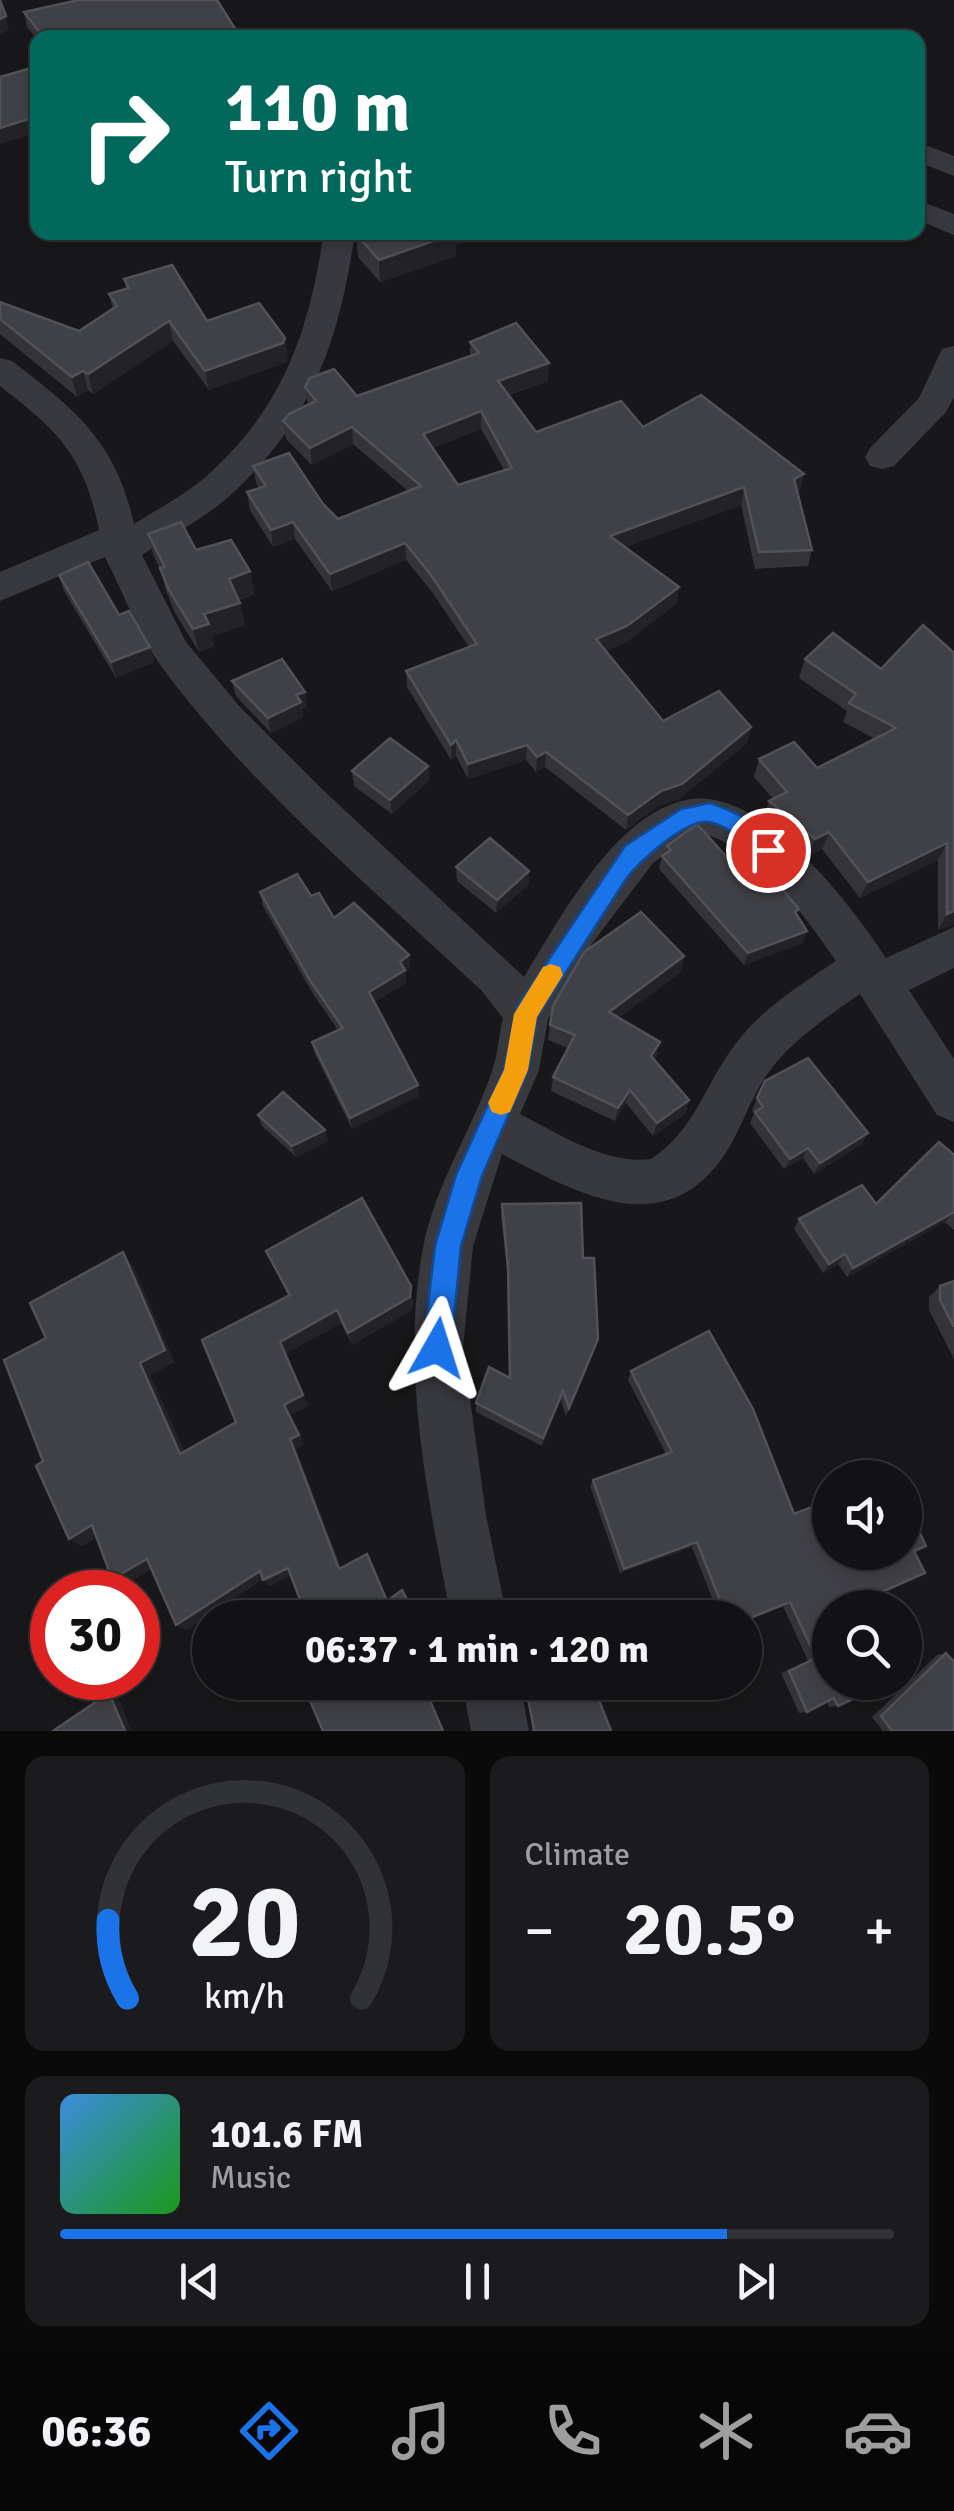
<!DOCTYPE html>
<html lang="en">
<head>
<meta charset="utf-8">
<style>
	body { margin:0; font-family:Signika,sans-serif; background:#1b1b1d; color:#f1f3f6; height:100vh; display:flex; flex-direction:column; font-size:38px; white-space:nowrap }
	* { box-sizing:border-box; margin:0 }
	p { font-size:32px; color:#9c9ea0 }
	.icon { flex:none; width:55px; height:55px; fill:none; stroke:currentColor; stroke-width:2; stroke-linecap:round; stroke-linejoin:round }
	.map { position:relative; height:1731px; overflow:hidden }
	.drawer { display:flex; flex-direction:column; gap:25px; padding:25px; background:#0a0a0b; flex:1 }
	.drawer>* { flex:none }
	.hud { position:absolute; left:30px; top:30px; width:895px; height:210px; border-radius:20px; box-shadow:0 5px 15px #0003,0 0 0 2px #313234; background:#00695c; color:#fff; overflow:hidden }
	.controls { position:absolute; left:812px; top:1460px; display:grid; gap:20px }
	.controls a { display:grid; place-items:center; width:110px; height:110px; border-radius:50%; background:#121214; box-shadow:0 5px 15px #0003,0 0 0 2px #313234; font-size:50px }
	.speed { position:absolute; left:30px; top:1570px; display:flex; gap:20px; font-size:50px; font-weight:700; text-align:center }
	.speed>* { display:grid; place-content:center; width:130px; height:130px; border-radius:50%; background:#121214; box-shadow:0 5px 15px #0003,0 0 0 2px #313234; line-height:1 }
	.speed .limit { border:15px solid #d22; background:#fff; color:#111 }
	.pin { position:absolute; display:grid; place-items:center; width:85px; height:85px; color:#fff; margin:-42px; border:5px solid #fff; border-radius:50%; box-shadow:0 2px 10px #0007 }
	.me { position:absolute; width:110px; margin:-55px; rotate:6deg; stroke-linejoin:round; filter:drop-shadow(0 0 8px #0008) }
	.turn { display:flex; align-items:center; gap:35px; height:210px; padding:0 30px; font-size:45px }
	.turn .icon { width:130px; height:130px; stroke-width:2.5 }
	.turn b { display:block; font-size:70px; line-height:85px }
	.big { font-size:75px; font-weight:800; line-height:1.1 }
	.drawer .card { flex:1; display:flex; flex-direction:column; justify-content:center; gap:15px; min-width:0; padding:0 35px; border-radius:20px; background:#1b1b1d }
	.drawer .dial { align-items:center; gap:0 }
	.dial svg { height:260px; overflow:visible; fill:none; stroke:#313234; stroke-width:7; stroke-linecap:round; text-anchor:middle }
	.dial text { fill:#f1f3f6; stroke:none }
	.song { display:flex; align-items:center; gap:30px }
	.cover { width:120px; height:120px; border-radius:15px; background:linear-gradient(135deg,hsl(210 70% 55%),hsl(120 70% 35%)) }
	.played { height:10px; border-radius:5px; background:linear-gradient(90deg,#1a73e8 80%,#313234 80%) }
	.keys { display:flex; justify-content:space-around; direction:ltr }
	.heat { display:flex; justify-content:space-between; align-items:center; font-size:55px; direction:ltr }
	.drawer .tiles { flex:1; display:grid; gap:25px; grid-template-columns:1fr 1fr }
	.card:last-child { grid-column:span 2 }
	.trip { position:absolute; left:192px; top:1600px; width:570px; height:100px; border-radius:50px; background:#121214; box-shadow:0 5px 15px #0003,0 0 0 2px #313234; font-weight:800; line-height:100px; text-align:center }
	.dock { display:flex; height:160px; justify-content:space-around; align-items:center; background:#070708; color:#9c9ea0 }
	.dock .icon { width:70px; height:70px }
	.dock .active { color:#1a73e8 }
	.dock b { font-size:45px; color:#f1f3f6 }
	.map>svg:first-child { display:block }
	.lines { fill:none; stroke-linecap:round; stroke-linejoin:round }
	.street { fill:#38393f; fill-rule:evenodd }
	.wall { fill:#343438; fill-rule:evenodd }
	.shaded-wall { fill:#232326 }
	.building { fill:#404146; stroke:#515258; stroke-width:2.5; fill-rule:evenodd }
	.route { fill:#1a73e8; stroke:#114b97; stroke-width:2.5 }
	.slow { fill:#f59e0b }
</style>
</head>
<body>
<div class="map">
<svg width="954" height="1731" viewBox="0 0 954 1731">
	<rect width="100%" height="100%" fill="#18181a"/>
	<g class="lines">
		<g class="street">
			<path d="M918,142L954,156V176L918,162Z"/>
			<path d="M918,200L954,214V235L918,220Z"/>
			<path d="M324,232H355C340,337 314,416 236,490C209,516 172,535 142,555L186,642L240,707L324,791L524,977C560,919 614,815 686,800C761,784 850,904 886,958L954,927V968L909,990L954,1059V1122L937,1115L860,994C827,1017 792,1040 768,1073C750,1098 742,1128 725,1154C665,1244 577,1193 502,1154L473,1246L463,1348L486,1515L507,1618H451C428,1496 400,1370 423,1248C435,1184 472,1131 492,1071C498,1054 499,1035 503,1018L482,991C372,888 251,788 161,666C138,634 123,592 105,557L0,601V572L99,530C84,455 58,431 0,386V358L12,361C76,410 116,442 134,524C159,508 189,493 211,472C285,404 309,330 324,232ZM693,833C749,835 806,918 836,961C800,985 760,1010 734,1046C704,1086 695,1130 651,1159C606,1165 559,1134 520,1114L539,1070L548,1019L591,945L653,863Z"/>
			<path d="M954,346V397L946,412L894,466L882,469L870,466L865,457L870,448L919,398L942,349Z"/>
			<path d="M462,1682H520L529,1731H471Z"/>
		</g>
	</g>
	<g class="wall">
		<path d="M24,12L241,38H38V40L27,27Z"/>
		<path d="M356,234L474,239L456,245V256L380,282L358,257Z"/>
		<path d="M124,279L207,321L288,358L286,362L209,390L173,341L93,394L88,390L77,397L0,334V302L79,331L113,309L109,294L126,289Z"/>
		<path d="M470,342L548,381L509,395L536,432L643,427L804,474L800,491L798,492L812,550L808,566L755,569L741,505L625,547L679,587L676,604L625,643L606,651L663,721L747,743L679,799L658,806L626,830L545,767L536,772L526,760L468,779L456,756L451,760L407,687L406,671L469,647L432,592L406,560L332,591L295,539L273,547L250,510L247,492L259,488L256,483L253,466L323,504L338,519L408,491L353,444L312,465L286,439L283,421L308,405L305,387L357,396L470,356ZM481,429L504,470L458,485L432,448Z"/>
		<path d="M148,534L250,571L254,594L239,600L245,625L212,636L214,646L199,652L175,613L166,591L161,571L154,557Z"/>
		<path d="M59,575L119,615L150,647L154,662L116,678L64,591Z"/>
		<path d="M954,653V924L938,930V860L860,898L822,849L809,856L764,818L769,801L773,799L754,777L759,759L817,768L875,739L843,722L847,711L799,678L805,659L881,669Z"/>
		<path d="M232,681L305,692L307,707L302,709L303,717L271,733L236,696Z"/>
		<path d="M428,766L429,780L392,814L354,786L352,771Z"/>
		<path d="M667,846L753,886L797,915L807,931L802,943L744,965L659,869L662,856L665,853Z"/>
		<path d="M456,867L529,871V884L496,913L457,881Z"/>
		<path d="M260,892L311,896L334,918L409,955L410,968L405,972L406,983L374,1002L419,1096L352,1129L315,1054L312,1042L338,1030L313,994L263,906Z"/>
		<path d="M684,956L681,972L618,1018L660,1042L655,1060L689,1100L685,1114L653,1136L626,1103L615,1121L551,1091L553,1077L568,1048L548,1040L550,1025Z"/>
		<path d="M765,1081L868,1133L862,1144L814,1174L803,1158L784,1169L750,1123L754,1113L752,1110Z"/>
		<path d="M258,1115L328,1141L296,1157L262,1126Z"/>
		<path d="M954,1155V1230L945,1222L847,1277L838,1264L823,1273L794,1229L799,1219L876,1204Z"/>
		<path d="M502,1204L583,1258L598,1339L566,1416L561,1400L542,1446L476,1412V1403L509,1378L508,1279L501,1216Z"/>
		<path d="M266,1251L413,1300L412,1310L352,1345L341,1323L285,1354L308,1406L290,1415L304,1444L296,1449L341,1568L388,1600L417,1618L291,1575L270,1586L263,1579L186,1630L176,1625L151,1569L124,1585L112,1579L97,1537L82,1546L69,1539L43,1461L46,1338L133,1266L174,1362L150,1375L184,1451L236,1422L288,1296Z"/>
		<path d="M954,1281V1359L929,1310V1297L940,1286Z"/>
		<path d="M631,1371L794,1514L914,1552L830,1608L838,1706L829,1707L827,1702L807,1712L799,1713L781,1673L808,1661L783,1606L745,1621V1618H720L692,1547L620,1573L590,1486L593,1480L666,1454L628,1380Z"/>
		<path d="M946,1653L954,1731H883L872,1717L937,1655Z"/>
	</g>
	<g class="shaded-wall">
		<path d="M6,16L9,30L0,34V19Z"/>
		<path d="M38,116V133L0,144V128Z"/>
		<path d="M448,232H474V239L456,245V256L380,282L379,260Z"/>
		<path d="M169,321L173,341L93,394L88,374Z"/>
		<path d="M285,338L288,358L286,362L209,390L205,371Z"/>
		<path d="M549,363L548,381L498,398V381Z"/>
		<path d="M83,371L88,390L77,397L72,377Z"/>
		<path d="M481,411V429L423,451V434Z"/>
		<path d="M352,427L353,444L312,465L310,448Z"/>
		<path d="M804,474L800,491L790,497L794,479Z"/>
		<path d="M744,487L741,505L608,553L610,536Z"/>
		<path d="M293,522L295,539L273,547L271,530Z"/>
		<path d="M405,543L406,560L332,591L330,574Z"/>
		<path d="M250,571L254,594L234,601L229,579Z"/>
		<path d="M679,587L676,604L625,643L594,655L596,639Z"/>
		<path d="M240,603L245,625L212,636L214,646L199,652L193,629L204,614Z"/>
		<path d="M150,647L154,662L116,678L111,662Z"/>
		<path d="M305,692L307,707L302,709L303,717L271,733L268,718L296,695Z"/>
		<path d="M751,727L747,743L679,799L658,806L626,830L628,815Z"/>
		<path d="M456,740V756L451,760V745Z"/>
		<path d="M527,745L526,760L468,779V764Z"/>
		<path d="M546,752L545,767L536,772L537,757Z"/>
		<path d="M428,766L429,780L392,814L390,800Z"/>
		<path d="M829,832L822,849L809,856L815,839Z"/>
		<path d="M947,843L938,860L860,898L868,882Z"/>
		<path d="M529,871V884L496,913L497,900Z"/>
		<path d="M954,911V924L938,930L947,914Z"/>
		<path d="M807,931L802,943L744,965L748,953Z"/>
		<path d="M409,955L410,968L405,972L406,983L371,1004L369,992Z"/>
		<path d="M684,956L681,972L606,1027L609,1012Z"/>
		<path d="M660,1042L657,1056L648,1070L651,1056Z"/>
		<path d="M418,1085L419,1096L352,1129L350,1118Z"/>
		<path d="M630,1090L626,1103L615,1121L618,1108Z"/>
		<path d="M689,1100L685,1114L653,1136L657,1123Z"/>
		<path d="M325,1130L328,1141L296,1157L292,1146Z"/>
		<path d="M868,1133L862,1144L814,1174L820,1163Z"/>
		<path d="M808,1148L803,1158L784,1169L790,1159Z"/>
		<path d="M954,1212L945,1222L847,1277L853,1268Z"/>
		<path d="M123,1252L133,1266L174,1362L150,1375L189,1463L180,1454L140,1363Z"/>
		<path d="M845,1254L838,1264L823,1273L829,1264Z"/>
		<path d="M411,1286L412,1310L352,1345L348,1333Z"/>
		<path d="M337,1310L341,1323L285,1354L308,1406L290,1415L304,1444L296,1449L344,1575L339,1569L290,1439L284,1405L280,1342Z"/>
		<path d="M598,1339L595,1349L566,1416L569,1408Z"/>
		<path d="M563,1391L561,1400L542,1446L543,1438Z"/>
		<path d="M92,1525L104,1532L82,1546L69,1539Z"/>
		<path d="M697,1542L692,1547L620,1573L624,1569Z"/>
		<path d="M147,1559L157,1566L124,1585L112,1579Z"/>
		<path d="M288,1568L294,1574L270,1586L263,1580Z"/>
		<path d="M260,1571L267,1577L186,1630L176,1625Z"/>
		<path d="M109,1693L117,1695L132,1731H125Z"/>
	</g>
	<g class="building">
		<path d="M0,0L6,16L0,19Z"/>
		<path d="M79,0H217L241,38H44L24,12Z"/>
		<path d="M38,66V116L0,128V77Z"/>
		<path d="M361,232H455L456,233L379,260L356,234Z"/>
		<path d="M172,265L207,321L259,303L285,338L283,343L205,371L169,321L88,374L83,371L72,377L0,319V302L79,331L117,306L109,294L129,288L124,279Z"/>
		<path d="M516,323L549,363L498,381L536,432L621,401L643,427L701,395L804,474L794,479L812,550L759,552L744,487L610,536L679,587L627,626L596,639L663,721L719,691L751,727L682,784L661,791L628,815L546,752L537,757L527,745L468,764L456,740L451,745L406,671L477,644L431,575L405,543L330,574L293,522L271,530L247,492L266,486L253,466L289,453L323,504L338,519L421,486L352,427L310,448L283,421L289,414L316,401L305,387L310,378L334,369L357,396L479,353L470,342ZM481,411L512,468L458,485L423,434Z"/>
		<path d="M181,522L196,550L231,540L250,571L229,579L240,603L204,614L209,624L193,629L169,590L160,568L165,567L148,534Z"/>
		<path d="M88,562L119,615L129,611L150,647L111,662L59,575Z"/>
		<path d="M923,625L954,653V911L947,914V843L868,882L829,832L815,839L769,801L787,792L759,759L794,742L817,768L896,728L849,703L856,694L805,659L833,633L881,669Z"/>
		<path d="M282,659L305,692L296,695L301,702L268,718L232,681Z"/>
		<path d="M390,738L428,766L390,800L352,771Z"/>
		<path d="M697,824L753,886L771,876L799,909L795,912L807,931L748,953L662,856L671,850L667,846Z"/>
		<path d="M490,838L529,871L497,900L456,867Z"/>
		<path d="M297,874L311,896L319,893L334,918L354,903L409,955L400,962L405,970L369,992L418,1085L350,1118L312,1042L343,1028L311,982L260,892Z"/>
		<path d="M641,912L684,956L609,1012L660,1042L651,1056L689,1100L657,1123L630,1090L618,1108L553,1077L575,1035L550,1025L553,1006L584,952Z"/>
		<path d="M808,1058L868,1133L820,1163L808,1148L790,1159L755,1112L763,1107L757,1098L765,1081Z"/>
		<path d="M283,1092L325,1130L292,1146L258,1115Z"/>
		<path d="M939,1142L954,1155V1212L853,1268L845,1254L829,1264L799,1219L862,1185L876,1204Z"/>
		<path d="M362,1198L411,1286L410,1297L348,1333L337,1310L280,1342L303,1395L284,1405L299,1435L290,1439L339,1569L367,1554L387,1601L402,1590L417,1618H307L288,1568L263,1580L260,1571L176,1625L147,1559L112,1579L92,1525L69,1539L36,1466L43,1461L4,1360L46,1338L30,1303L123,1252L165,1350L140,1363L180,1454L236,1422L202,1340L290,1295L266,1251Z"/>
		<path d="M581,1203L583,1258H594L598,1339L569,1408L563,1391L543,1438L476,1403L489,1367L510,1378L508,1267L502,1204Z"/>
		<path d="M954,1281V1327L940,1300V1286Z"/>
		<path d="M709,1331L753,1409L794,1514L830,1500V1552H905V1501L926,1546L914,1551L925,1573L846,1608H830V1682H874L877,1688L838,1706L834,1698L807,1712L789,1671L816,1658L790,1602L745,1620V1618H727L697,1542L624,1569L593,1480L672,1452L631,1371Z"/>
		<path d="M946,1653L954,1662V1731H892L881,1716Z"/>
		<path d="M302,1682H422L443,1731H323Z"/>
		<path d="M525,1682H568L569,1686L576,1682H592L611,1731H533L534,1730Z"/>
		<path d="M109,1693L125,1731H53Z"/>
	</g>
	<path class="route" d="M710,803C736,812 766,826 780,850L776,857H761C748,844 728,825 709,822C686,818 638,863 626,879L537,1017L528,1070L482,1176L461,1246L451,1348L447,1358L437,1362L428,1358L423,1348L435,1246L456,1175L504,1070L517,1007L625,846L681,809Z"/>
	<path class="slow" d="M551,964L560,967L563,975L537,1017L528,1070L510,1112L501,1115L492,1112L488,1103L504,1070L514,1014L543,967Z"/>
</svg>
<div class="controls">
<a><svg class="icon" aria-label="sound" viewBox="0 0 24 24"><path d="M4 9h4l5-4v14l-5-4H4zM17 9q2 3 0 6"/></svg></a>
<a><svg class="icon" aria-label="search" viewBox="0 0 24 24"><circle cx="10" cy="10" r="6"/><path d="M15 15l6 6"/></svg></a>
</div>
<div class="speed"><div class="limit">30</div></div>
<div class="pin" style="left:768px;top:850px;background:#d93025"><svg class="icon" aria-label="arrive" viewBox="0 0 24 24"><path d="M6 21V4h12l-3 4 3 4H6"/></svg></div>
<svg class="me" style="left:437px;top:1348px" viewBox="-20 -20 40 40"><path d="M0-17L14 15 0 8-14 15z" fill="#1a73e8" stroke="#fff" stroke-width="4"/></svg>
<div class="trip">06:37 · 1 min · 120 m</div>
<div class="hud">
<div class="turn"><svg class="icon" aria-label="right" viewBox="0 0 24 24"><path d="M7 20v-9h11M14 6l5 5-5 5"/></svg><div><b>110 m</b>Turn right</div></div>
</div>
</div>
<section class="drawer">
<div class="tiles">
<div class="card dial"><svg viewBox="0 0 100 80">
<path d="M14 69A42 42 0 1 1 86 69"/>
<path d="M14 69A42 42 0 0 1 8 45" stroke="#1a73e8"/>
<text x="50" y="56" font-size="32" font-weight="700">20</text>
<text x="50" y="72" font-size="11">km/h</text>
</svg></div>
<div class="card"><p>Climate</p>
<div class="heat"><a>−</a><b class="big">20.5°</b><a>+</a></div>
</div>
<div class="card">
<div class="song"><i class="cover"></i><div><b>101.6 FM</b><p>Music</p></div></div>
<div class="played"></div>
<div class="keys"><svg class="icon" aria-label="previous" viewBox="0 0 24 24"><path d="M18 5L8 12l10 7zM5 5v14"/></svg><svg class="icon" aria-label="pause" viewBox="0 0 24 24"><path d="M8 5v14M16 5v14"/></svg><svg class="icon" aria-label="next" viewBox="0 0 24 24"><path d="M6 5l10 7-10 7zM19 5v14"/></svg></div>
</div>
</div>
</section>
<nav class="dock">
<b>06:36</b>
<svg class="icon active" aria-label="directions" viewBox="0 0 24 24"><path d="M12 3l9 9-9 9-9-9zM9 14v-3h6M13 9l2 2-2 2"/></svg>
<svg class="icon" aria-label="music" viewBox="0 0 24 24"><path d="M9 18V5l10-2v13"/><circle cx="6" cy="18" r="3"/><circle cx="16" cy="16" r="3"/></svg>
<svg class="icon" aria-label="phone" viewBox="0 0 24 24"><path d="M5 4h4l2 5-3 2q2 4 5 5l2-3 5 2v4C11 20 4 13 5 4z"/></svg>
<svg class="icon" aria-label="climate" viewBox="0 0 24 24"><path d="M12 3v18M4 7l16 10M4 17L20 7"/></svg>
<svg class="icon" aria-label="car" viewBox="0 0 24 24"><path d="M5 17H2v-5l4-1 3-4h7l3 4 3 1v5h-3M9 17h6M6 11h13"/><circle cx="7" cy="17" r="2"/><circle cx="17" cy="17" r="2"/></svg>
</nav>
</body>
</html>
